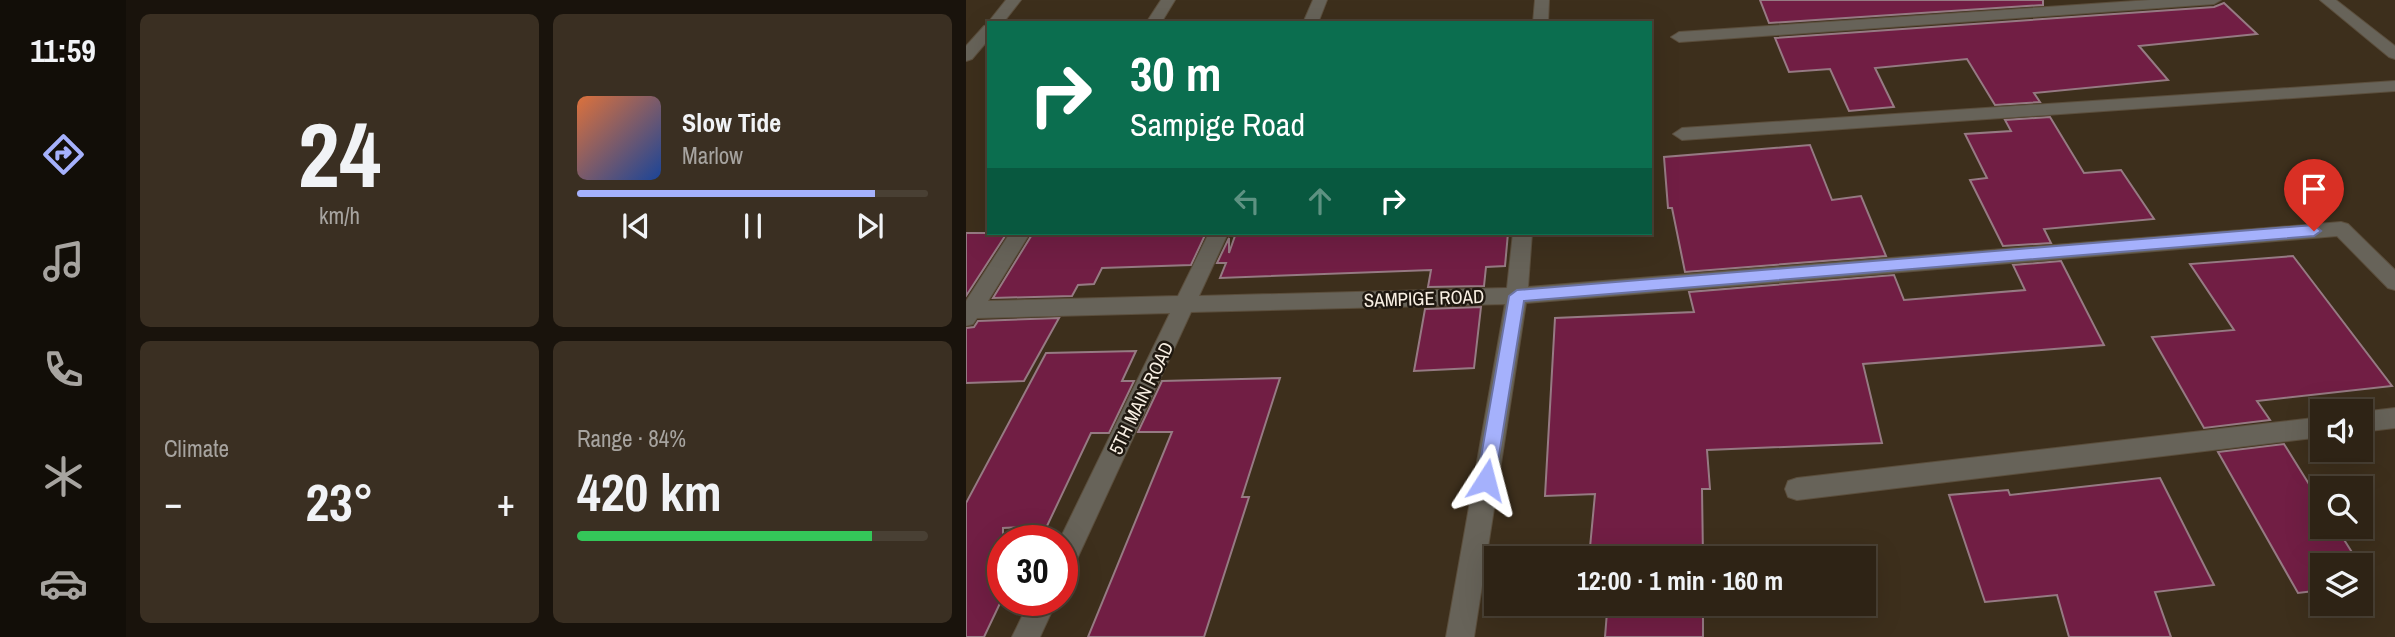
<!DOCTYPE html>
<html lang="en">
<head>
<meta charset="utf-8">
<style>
	body { margin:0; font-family:"Archivo Narrow",sans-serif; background:#3a2f22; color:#f1f3f6; height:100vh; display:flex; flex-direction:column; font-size:26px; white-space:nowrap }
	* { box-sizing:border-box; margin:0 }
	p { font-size:23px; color:#a7a4a0 }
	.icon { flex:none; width:38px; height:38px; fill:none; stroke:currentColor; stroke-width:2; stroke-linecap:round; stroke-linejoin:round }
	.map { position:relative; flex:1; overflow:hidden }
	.panel { display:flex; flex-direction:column; gap:14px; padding:14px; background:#19130c; width:840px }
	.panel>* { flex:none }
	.hud { position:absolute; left:21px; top:21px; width:665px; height:214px; border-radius:0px; box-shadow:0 7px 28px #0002,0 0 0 2px #494034; background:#0b6e4f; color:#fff; overflow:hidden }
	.controls { position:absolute; left:1344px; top:399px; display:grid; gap:14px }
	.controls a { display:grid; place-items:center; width:63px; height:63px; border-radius:0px; background:#2e2315; box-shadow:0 7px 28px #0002,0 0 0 2px #494034; font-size:35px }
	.speed { position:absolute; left:21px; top:525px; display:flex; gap:14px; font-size:35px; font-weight:700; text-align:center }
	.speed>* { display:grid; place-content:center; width:91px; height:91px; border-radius:50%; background:#2e2315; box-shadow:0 7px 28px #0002,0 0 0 2px #494034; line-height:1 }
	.speed .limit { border:10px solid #d22; background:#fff; color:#111 }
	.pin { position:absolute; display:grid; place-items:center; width:60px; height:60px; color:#fff; margin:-72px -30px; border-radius:50% 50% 50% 0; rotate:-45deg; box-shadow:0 0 7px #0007 }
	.pin .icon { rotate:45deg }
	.me { position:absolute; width:77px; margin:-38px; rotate:9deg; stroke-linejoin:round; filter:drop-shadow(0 0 5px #0008) }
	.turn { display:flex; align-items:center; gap:24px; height:147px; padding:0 28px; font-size:32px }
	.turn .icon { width:91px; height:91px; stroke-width:2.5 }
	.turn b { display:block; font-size:49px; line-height:60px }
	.lanes { display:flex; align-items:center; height:66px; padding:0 28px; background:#0003; justify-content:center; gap:35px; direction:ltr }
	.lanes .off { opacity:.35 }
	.big { font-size:52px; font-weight:800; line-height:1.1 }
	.panel .widget { flex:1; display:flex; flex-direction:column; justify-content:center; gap:10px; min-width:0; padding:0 24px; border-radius:10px; background:#3a2f22 }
	.panel .dial { align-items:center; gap:0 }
	.dial b { font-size:91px; line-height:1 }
	.song { display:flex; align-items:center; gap:21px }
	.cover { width:84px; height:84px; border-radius:10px; background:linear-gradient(135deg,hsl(20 70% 55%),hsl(220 70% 35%)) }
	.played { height:7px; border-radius:4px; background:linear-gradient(90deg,#a5b1fc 85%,#494034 85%) }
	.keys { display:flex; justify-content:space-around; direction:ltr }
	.heat { display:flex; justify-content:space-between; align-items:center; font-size:38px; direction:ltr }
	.charge { height:10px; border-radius:5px; background:linear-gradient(90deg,#34c759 84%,#494034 0) }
	.panel .tiles { flex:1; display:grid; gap:14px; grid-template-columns:repeat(2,1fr) }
	.trip { position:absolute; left:518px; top:546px; width:392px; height:70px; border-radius:0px; background:#2e2315; box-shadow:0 7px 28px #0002,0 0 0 2px #494034; font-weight:800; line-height:70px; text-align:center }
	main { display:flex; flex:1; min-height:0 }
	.dock { display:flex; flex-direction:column; width:126px; justify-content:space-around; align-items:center; background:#120e08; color:#a7a4a0 }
	.dock .icon { width:49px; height:49px }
	.dock .selected { color:#a5b1fc }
	.dock b { font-size:32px; color:#f1f3f6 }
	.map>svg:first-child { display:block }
	.building { fill:#711e44; stroke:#967a83; stroke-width:2 }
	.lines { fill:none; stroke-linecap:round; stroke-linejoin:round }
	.minor-casing { stroke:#5b4e3c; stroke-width:2 }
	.minor { fill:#676359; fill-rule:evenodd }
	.route { fill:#a5b1fc; stroke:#6b73a4; stroke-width:2 }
	.labels { text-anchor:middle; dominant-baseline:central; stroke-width:5; stroke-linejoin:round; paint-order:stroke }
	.street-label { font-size:19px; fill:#f9f0e4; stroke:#1f1810 }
</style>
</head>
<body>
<main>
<nav class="dock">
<b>11:59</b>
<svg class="icon selected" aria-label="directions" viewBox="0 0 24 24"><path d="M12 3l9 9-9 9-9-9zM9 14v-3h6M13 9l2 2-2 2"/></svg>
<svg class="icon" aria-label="music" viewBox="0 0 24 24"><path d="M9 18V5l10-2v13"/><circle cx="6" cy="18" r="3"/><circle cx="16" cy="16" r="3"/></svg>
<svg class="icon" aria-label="phone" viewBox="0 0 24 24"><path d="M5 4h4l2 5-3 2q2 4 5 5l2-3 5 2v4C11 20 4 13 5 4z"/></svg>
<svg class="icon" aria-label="climate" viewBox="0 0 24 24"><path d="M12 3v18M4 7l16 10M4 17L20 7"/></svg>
<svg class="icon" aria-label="car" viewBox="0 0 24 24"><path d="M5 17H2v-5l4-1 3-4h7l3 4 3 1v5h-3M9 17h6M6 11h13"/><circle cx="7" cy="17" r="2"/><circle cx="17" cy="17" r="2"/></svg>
</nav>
<section class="panel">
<div class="tiles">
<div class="widget dial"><b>24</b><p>km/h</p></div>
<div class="widget">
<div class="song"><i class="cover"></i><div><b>Slow Tide</b><p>Marlow</p></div></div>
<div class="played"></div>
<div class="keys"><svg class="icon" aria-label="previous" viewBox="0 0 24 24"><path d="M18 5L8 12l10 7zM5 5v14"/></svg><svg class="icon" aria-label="pause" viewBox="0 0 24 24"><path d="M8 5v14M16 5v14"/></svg><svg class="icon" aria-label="next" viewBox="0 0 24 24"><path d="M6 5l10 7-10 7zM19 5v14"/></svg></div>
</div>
<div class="widget"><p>Climate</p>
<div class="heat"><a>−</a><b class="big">23°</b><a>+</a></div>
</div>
<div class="widget"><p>Range · 84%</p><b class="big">420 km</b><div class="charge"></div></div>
</div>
</section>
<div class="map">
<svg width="1429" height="637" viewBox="0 0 1429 637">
	<rect width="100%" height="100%" fill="#3d2f1c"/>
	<g class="building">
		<path d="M794,0H1077V5L803,23Z"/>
		<path d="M1258,3L1291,34L1173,46L1202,80L1068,93L1074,102L1029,105L1001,59L909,68L928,107L883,111L864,69L823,72L809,38L1248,7Z"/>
		<path d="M1084,117L1118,173L1155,170L1188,219L1078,229L1085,243L1037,246L1004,180L1021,178L999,134L1045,131L1039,120Z"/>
		<path d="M844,145L866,200L895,196L920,256L719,272L706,208H702L698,157Z"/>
		<path d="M0,233H41L0,296Z"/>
		<path d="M67,233H240L225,265L136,268L128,284L112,285L106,296L27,298Z"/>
		<path d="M270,233H542L539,266L520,267L518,286L462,287L465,270L254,278L260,263H251L263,238V253Z"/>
		<path d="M1327,256L1426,386L1291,401L1304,420L1238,428L1186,337L1268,330L1224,264Z"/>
		<path d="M1095,261L1138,345L897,364L916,443L741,450L744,489H736L737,558H623L629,494L579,496L589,318L728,312L723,292L928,275L938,300L1059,290L1047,265Z"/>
		<path d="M515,307L508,368L448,371L459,309Z"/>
		<path d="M93,318L58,381L0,383V328L8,327L12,321Z"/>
		<path d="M170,351L156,381H168L143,433H125L81,526L37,528V597L18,637H0V503L80,353Z"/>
		<path d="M314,378L276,497H283L238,637H122L206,432H172L196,381Z"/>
		<path d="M1318,444L1356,505V527H1370L1394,565H1356V590L1332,593L1252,452Z"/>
		<path d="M1194,478L1248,585L1189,592L1205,637H1103L1091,595L1019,602L983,495L1042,490L1044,495Z"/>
		<path d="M620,604H737V637H639L641,612L619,611Z"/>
	</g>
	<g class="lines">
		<g class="minor-casing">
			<g id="minor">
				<path d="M40,0H55L37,23H23V39L6,59L0,61V46L18,26L23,25L21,23L24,20Z"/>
				<path d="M195,0H209L195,23H180Z"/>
				<path d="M347,0H361L352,23H337Z"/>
				<path d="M569,0H583L582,23H567Z"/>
				<path d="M1184,0H1255L1248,4L713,42L705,37L713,32Z"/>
				<path d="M1354,0H1370L1429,46V59L1423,57Z"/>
				<path d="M1429,81V91L716,140L707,134L716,128Z"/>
				<path d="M1375,222L1382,224L1429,270V290L1422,288L1371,236L560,303L508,637H480L539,304L225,312L105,572L96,576V541H93L204,313L11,318L7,324L0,326V301L44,233H64L22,301L212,296L243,233H262L233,296L541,288L547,233H566L562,287Z"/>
				<path d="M1429,408V428L1395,432V412Z"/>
				<path d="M1356,417V437L831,500L822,497L819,489L822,481L831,478Z"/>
				<path d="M64,600H91L74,637H46Z"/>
			</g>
		</g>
		<use href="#minor" class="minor"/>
	</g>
	<path class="route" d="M1348,225L1355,231L1348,236L558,301L529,480L527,485L520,488L514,485L511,480L543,296L551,290Z"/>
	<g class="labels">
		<g class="street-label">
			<text transform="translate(458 298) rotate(-2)">SAMPIGE ROAD</text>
			<text transform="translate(175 398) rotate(-64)">5TH MAIN ROAD</text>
		</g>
	</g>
</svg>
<div class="controls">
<a><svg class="icon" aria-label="sound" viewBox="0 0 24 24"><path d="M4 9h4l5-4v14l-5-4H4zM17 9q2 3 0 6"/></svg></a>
<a><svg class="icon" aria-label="search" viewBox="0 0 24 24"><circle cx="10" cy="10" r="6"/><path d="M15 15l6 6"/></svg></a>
<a><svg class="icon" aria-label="layers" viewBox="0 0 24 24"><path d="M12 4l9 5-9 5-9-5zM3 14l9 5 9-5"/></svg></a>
</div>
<div class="speed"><div class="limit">30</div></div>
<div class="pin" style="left:1348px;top:231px;background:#d93025"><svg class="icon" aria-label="arrive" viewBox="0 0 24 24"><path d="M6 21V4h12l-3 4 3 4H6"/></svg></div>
<svg class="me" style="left:520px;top:480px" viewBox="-20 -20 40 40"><path d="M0-17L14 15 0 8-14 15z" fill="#a5b1fc" stroke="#fff" stroke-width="4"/></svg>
<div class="trip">12:00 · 1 min · 160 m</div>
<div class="hud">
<div class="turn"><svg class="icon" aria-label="right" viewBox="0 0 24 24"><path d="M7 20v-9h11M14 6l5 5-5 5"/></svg><div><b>30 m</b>Sampige Road</div></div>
<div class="lanes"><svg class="icon off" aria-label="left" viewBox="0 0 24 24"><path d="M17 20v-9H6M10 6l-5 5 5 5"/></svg><svg class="icon off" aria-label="ahead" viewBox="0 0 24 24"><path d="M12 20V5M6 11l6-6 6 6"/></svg><svg class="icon" aria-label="right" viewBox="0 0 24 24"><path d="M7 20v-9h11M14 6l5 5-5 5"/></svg></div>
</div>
</div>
</main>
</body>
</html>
